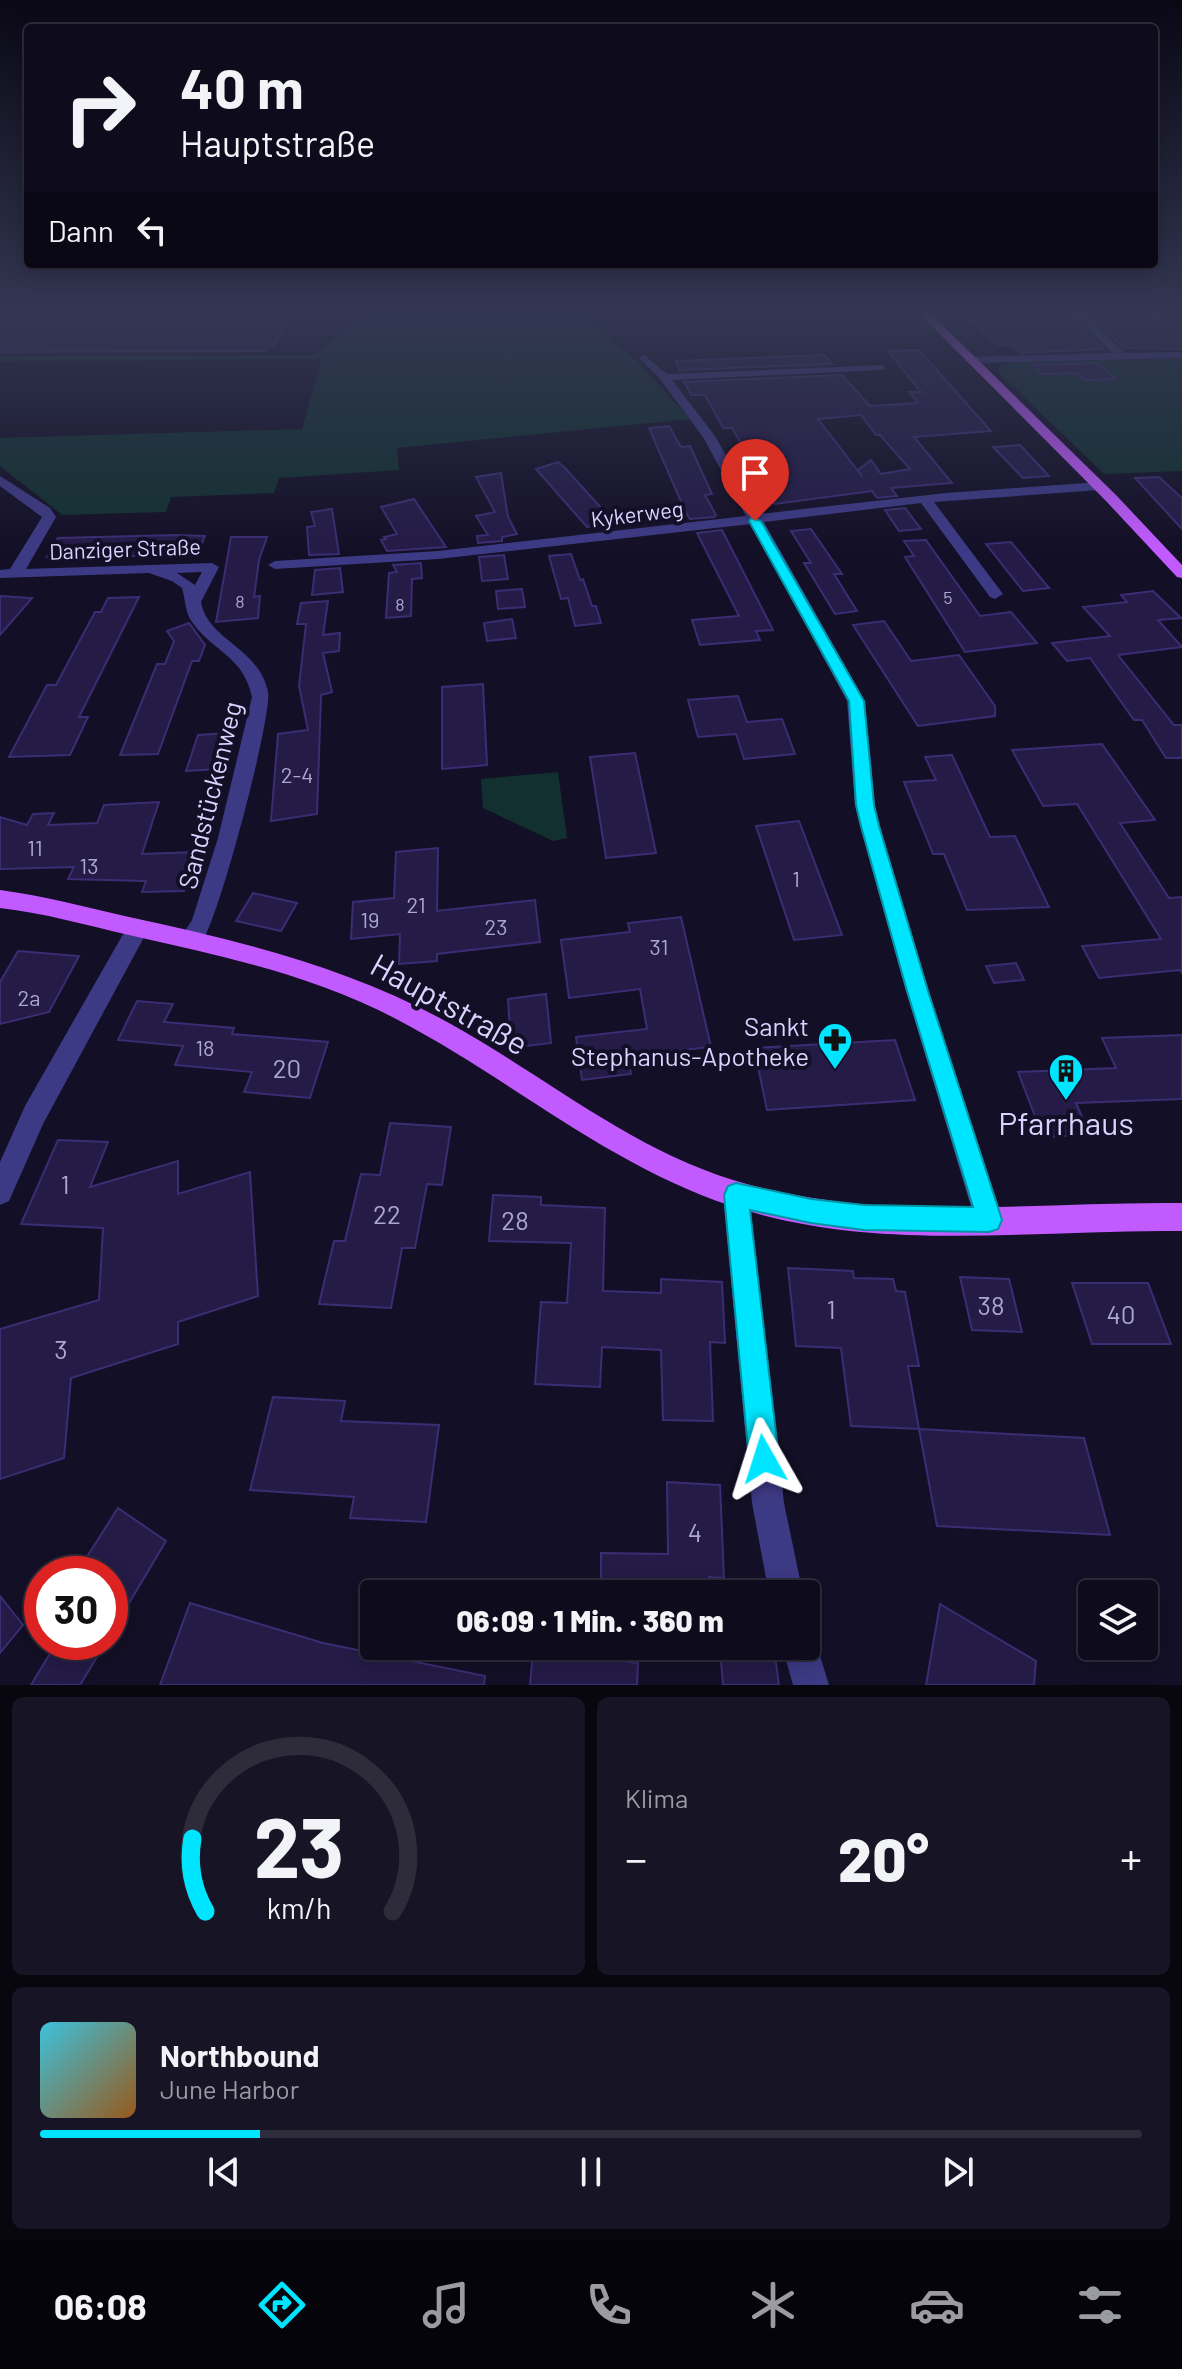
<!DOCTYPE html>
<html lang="de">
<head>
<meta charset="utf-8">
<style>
	body { margin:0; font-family:Barlow,sans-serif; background:#171425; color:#f1f3f6; height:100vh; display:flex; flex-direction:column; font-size:30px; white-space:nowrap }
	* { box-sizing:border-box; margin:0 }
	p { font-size:26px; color:#9b9ba3 }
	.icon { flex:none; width:44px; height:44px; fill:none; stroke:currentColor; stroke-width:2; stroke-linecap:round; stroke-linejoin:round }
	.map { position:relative; height:1685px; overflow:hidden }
	.panel { display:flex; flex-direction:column; gap:12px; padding:12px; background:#08060f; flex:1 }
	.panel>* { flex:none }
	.guide { position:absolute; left:24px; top:24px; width:1134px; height:244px; border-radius:8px; box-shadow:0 4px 20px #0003,0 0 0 2px #2e2b3b; background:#0e0b1c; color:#f1f3f6; overflow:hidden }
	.controls { position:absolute; left:1078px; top:1580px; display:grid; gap:16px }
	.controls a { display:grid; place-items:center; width:80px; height:80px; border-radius:8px; background:#0e0b1c; box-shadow:0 4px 20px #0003,0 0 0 2px #2e2b3b; font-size:40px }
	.speed { position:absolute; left:24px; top:1556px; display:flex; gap:16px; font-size:40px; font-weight:700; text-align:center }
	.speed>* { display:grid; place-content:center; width:104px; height:104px; border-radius:50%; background:#0e0b1c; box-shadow:0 4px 20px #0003,0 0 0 2px #2e2b3b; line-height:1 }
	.speed .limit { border:12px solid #d22; background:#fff; color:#111 }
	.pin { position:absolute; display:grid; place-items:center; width:68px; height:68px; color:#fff; margin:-82px -34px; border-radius:50% 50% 50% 0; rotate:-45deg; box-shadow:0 0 8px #0007 }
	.pin .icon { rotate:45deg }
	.me { position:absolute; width:88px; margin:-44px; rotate:354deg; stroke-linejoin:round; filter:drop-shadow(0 0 6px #0008) }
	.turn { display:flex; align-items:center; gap:28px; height:168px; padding:0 24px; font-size:36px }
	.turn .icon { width:104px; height:104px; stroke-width:2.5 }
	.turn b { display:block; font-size:56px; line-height:68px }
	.then { display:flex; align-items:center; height:76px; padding:0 24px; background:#0003; gap:16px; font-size:30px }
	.big { font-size:60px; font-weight:800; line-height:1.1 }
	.panel .widget { flex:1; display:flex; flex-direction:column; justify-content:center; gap:12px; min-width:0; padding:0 28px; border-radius:12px; background:#171425 }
	.panel .dial { align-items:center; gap:0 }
	.dial svg { height:208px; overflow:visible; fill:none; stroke:#2e2b3b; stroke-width:7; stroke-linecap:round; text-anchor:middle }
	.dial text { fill:#f1f3f6; stroke:none }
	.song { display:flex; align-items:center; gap:24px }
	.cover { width:96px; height:96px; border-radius:12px; background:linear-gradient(135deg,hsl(190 70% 55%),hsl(30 70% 35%)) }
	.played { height:8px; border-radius:4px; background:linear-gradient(90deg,#00e5ff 20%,#2e2b3b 20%) }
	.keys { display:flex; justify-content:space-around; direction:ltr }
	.heat { display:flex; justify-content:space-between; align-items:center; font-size:44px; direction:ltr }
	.panel .tiles { flex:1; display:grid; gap:12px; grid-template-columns:1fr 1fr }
	.widget:last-child { grid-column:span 2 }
	.trip { position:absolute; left:360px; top:1580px; width:460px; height:80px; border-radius:8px; background:#0e0b1c; box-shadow:0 4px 20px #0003,0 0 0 2px #2e2b3b; font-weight:800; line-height:80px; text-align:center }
	.tabs { display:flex; height:128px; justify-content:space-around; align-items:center; background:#06040b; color:#9b9ba3 }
	.tabs .icon { width:56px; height:56px }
	.tabs .current { color:#00e5ff }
	.tabs b { font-size:36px; color:#f1f3f6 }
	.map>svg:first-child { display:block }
	.green { fill:#12302f }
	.building { fill:#241b47; stroke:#3b2d73; stroke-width:2; fill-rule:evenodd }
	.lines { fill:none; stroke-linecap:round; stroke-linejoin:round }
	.minor { fill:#3d3a85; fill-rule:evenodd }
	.major { fill:#c25bff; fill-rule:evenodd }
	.route { fill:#00e5ff; stroke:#0095a6; stroke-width:2 }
	.labels { text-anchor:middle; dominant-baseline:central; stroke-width:8; stroke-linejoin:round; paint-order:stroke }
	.far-number-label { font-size:18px; fill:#aca6d1 }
	.far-street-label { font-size:22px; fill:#d9d4ff; stroke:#130f26 }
	.number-label { font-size:22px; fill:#aca6d1 }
	.street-label { font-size:26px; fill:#d9d4ff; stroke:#130f26 }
	.poi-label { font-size:26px; fill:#d9d4ff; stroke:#130f26; text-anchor:end }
	.near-number-label { font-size:26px; fill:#aca6d1 }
	.near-street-label { font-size:32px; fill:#d9d4ff; stroke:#130f26 }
	.near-poi-label { font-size:32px; fill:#d9d4ff; stroke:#130f26 }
</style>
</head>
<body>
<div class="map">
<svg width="1182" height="1685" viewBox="0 0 1182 1685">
	<rect width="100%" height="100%" fill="#130f26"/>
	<g class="green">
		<path d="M388,313H577L636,360L690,419L397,448L399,470L279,478L274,493L171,497L166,512L62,515L0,466V438L302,429L322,359L0,361V356L314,355L346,329Z"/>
		<path d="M1182,359V471L1104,474L998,372L1000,365L1026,361Z"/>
		<path d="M558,772L567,838L553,841L483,808L481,779Z"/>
	</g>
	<g class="building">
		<path d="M962,313H995L1005,322L1073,320L1104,349L1021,353L1013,344L997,345Z"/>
		<path d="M40,316L43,327H91L95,322L288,321L274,346H267L264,351L0,352V322Z"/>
		<path d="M1162,318L1170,319L1182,329V349L1124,348L1093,320Z"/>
		<path d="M919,350L991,431L914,437L952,483L891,488L897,496L877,498L872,491L775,504L762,487H766L732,428H723L705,395H691L684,382L842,375L870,406L918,403L909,392H921L888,351ZM861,415L876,435H880L910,469L881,474L871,460L858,470L862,476L818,419Z"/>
		<path d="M824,355L832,364L679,370L676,361Z"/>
		<path d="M1097,363L1115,379L1085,380L1078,373L1042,374L1032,365Z"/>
		<path d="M669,426L681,447L690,446L712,494L705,495L716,515L714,517L690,519L686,513L649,428Z"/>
		<path d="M1020,445L1049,476L1023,478L993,447Z"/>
		<path d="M558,462L565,468L615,523L587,527L536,469Z"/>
		<path d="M501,473L508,517L517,534L502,537V541L478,543L477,536L488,535L476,516L495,512L476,477Z"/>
		<path d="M1159,477L1182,498V529L1135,478Z"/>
		<path d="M414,499L446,547L387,551L381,540L386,539L384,537L397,534L381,507Z"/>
		<path d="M905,508L921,529L899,531L885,510Z"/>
		<path d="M332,509L339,554L309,555L307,527L315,526L311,512Z"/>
		<path d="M811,529L842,574H834L857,611L835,614L804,563H811L791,531Z"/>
		<path d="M722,530L773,630L756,631L760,640L700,645L692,620L739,616L697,533Z"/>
		<path d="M176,535L205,536L197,555L47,557L58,538Z"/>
		<path d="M231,537H267L259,560L254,597L260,596L258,618L216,622Z"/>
		<path d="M926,540L980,616L1011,612L1037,643L965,652L905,557L914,556L904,541Z"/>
		<path d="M1011,542L1049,588L1023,591L986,544Z"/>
		<path d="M571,554L580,580L583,579L592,606H596L601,623L575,626L568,598L561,599L549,556Z"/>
		<path d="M504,555L508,579L482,581L479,557Z"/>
		<path d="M421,563L422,578L412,579L411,616L386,618L389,573L397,572L393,565Z"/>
		<path d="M340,568L343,592L312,595L315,570Z"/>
		<path d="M522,589L525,607L498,609L496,591Z"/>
		<path d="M1153,591L1181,618L1158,620L1182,647L1118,655L1174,725H1182V758H1166L1142,720H1134L1090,658L1067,661L1052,643L1110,636L1083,607L1127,602L1121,595Z"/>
		<path d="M0,596L32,598L0,635Z"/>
		<path d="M139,597L79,717H88L70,755L9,757L47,685H56L95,612H101L108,598Z"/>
		<path d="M328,601L323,635L340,633L339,651L323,653L332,692L321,695L317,814L271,821L278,734L308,730L299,686L306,624H297L301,603Z"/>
		<path d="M512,619L516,638L487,641L484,623Z"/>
		<path d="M884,621L911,661L959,655L995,706V716L918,726L853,625Z"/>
		<path d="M189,623L205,645L199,661H192L158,754L120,755L157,664H165L174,641L167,631Z"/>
		<path d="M483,684L487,765L442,769V687Z"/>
		<path d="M738,696L747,722L782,719L795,754L744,759L736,734L698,737L688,700Z"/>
		<path d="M229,733L218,769L186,771L198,735Z"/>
		<path d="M1102,744L1155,820L1120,823L1169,898L1182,897V973L1180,970L1099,978L1082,946L1161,939L1077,804L1043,806L1012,750Z"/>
		<path d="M635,753L656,853L606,858L590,757Z"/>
		<path d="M952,755L990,837L1015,836L1049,907L967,910L944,854H933L904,782L936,780L925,757Z"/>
		<path d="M159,802L142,854L196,852L184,891L142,892L146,881L68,879L74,867L0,869V817L27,825L33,814L54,813L48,825L97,823L104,805Z"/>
		<path d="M799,821L842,935L794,940L756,826Z"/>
		<path d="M438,848L437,911L535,900L540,942L437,954V961L399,964L400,934L351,939L353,902L394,898L396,852Z"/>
		<path d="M253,893L297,903L281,931L236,921Z"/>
		<path d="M681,917L711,1047L628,1056L631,1074L582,1080L576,1037L647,1029L640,989L569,998L561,940L630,932L628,923Z"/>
		<path d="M18,951L79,956L49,1012L0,1024V982Z"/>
		<path d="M1016,963L1024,980L994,983L986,966Z"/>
		<path d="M546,994L551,1043L511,1048L508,999Z"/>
		<path d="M137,1001L173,1004L164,1022L234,1028L232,1034L328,1042L310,1098L244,1092L252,1072L175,1065L183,1046L118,1040Z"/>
		<path d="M1182,1035V1099L1076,1103L1090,1135L1043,1137L1018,1072L1116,1068L1102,1038Z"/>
		<path d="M895,1040L915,1100L767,1110L754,1048Z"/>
		<path d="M390,1123L451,1127L442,1185L427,1184L415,1248H402L391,1308L319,1304L334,1241H345L361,1174L380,1175Z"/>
		<path d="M58,1140L108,1142L90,1187L178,1161V1194L250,1172L258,1296L178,1322V1344L71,1378L64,1458L0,1479V1329L99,1300L103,1228L21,1224Z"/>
		<path d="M493,1195L541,1197V1205L605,1208L603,1291L661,1293V1279L722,1282L725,1343L710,1342L713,1421L663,1420L661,1350L602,1347L600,1387L535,1384L541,1302L567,1303L571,1243L489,1241Z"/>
		<path d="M788,1268L853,1271L854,1278L893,1279L896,1291L905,1292L919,1366H908L919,1429L851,1426L841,1348L796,1346Z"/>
		<path d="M960,1277L1009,1279L1022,1332L972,1330Z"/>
		<path d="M1072,1283H1148L1171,1344H1092Z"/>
		<path d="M273,1397L345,1401L341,1421L439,1425L426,1522L350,1518L354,1497L250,1490Z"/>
		<path d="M919,1429L1084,1438L1110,1535L937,1526Z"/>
		<path d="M667,1482L720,1485L724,1578L709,1577V1594H601V1553L668,1554Z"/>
		<path d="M118,1508L166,1541L110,1635V1574H76Z"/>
		<path d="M0,1596L23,1625L0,1653Z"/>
		<path d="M190,1603L323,1643L485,1676L484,1685H160Z"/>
		<path d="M940,1604L1036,1661L1034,1685H926Z"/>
		<path d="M57,1642H106L80,1685H31Z"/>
		<path d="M774,1648L779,1685H723L720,1650Z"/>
		<path d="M533,1651L638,1663L637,1685H530Z"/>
	</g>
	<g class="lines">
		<g class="minor">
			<path d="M1070,313H1081L1125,353L1182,352V358L971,363L966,360L971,357L1113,353Z"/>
			<path d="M644,355L667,374L884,365V369L880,370L672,380L715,436L759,514L946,493L1099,482L1106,486L1099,490L934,502L1003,594L995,599L990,597L921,503L764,522L865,701L875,805L880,826L928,991L1003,1220L999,1230L989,1234L979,1230L975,1220L906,991L860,826L855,805L847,701L751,524L438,559L275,569L268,565L275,561L438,551L746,516L703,437L660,379L639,358Z"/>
			<path d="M0,476L50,508L56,517L26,569L212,563L219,567L201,602C208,641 259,647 268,692C273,714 217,928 200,944C195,949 190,948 183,946L180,939L192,920L218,838L252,697C243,654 211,652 190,619C185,610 185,598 182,588L172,581L149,573L0,578V570L10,569L42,517L0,486ZM202,572L195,585L177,573Z"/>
			<path d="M138,919L146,922L149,928L43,1124L9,1201L0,1205V1162L25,1106L130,922Z"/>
			<path d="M736,1182L745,1186L749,1195L784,1503L803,1594H769L752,1503L723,1195L727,1186Z"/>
			<path d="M806,1631L813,1633L829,1685H793L782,1646H806Z"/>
		</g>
		<g class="major">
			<path d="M919,313H930L1116,495L1182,565V578L1177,577L1106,501Z"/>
			<path d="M0,890C44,896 86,907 129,917C240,941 348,967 449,1023C543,1075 629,1148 733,1180C879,1225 1033,1201 1182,1203V1231C1033,1229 877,1254 732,1206C609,1166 511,1079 398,1020C314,975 221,956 129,935C86,925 44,913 0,908Z"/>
		</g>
	</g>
	<linearGradient id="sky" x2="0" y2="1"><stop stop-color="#0a0815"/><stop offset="0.57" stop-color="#333752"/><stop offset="1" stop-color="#333752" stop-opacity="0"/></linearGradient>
	<rect width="1182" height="549" fill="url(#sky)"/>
	<path class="route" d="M751,518L761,521L864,701L874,805L879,826L928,991L1002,1220L998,1229L989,1232L864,1230L811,1223L750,1210L779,1459L774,1469L764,1473L754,1469L749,1459L724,1195L728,1186L736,1183L811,1199L864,1205L973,1207L907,991L861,826L856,805L849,701L749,521Z"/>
	<defs>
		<g id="pharmacy-pin" transform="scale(1.8)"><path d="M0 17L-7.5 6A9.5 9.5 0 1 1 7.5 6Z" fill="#00e5ff" stroke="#130f26"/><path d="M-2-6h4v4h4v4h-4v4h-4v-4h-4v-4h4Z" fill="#111"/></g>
		<g id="building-pin" transform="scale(1.8)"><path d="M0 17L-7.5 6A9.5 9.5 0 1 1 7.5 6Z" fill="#00e5ff" stroke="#130f26"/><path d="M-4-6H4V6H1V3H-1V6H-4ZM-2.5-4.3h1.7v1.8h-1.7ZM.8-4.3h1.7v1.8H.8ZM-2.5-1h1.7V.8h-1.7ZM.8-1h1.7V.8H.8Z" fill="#111"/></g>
	</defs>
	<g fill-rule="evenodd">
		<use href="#pharmacy-pin" x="835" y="1040"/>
		<use href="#building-pin" x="1066" y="1071"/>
	</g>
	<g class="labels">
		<g class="far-number-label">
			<text x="948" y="597">5</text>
			<text x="240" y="601">8</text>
			<text x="400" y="604">8</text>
		</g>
		<g class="far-street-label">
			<text transform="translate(637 513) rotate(-7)">Kykerweg</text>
			<text transform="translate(125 548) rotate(-2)">Danziger Straße</text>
		</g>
		<g class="number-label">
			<text x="297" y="774">2-4</text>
			<text x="35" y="847">11</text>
			<text x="89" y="865">13</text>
			<text x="796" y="878">1</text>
			<text x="416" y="904">21</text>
			<text x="370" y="919">19</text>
			<text x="496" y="926">23</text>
			<text x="659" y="946">31</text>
			<text x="29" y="997">2a</text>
			<text x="205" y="1047">18</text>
		</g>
		<g class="street-label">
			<text transform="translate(209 795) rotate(-76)">Sandstückenweg</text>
		</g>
		<g class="poi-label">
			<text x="809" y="1025">Sankt<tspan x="809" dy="30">Stephanus-Apotheke</tspan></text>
		</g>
		<g class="near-number-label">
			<text x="287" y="1067">20</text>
			<text x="65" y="1183">1</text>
			<text x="387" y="1213">22</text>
			<text x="515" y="1219">28</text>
			<text x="991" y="1304">38</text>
			<text x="831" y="1308">1</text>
			<text x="1121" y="1313">40</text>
			<text x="61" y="1348">3</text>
			<text x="695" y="1531">4</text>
		</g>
		<g class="near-street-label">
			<text transform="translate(450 1003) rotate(29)">Hauptstraße</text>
		</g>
		<g class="near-poi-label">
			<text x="1066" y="1122">Pfarrhaus</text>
		</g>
	</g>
</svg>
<div class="controls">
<a><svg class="icon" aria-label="layers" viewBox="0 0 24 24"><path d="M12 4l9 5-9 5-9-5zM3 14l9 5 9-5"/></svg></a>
</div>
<div class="speed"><div class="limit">30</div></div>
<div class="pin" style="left:755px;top:521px;background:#d93025"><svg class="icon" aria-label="arrive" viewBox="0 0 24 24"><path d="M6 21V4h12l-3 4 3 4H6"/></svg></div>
<svg class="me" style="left:764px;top:1459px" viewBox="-20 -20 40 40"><path d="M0-17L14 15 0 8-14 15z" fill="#00e5ff" stroke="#fff" stroke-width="4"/></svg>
<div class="trip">06:09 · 1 Min. · 360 m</div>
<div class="guide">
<div class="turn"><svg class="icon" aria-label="right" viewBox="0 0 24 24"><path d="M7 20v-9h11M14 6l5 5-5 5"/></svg><div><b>40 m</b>Hauptstraße</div></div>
<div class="then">Dann<svg class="icon" aria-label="left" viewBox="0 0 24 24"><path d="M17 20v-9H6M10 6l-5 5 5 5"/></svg></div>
</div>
</div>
<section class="panel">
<div class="tiles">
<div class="widget dial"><svg viewBox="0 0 100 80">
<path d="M14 69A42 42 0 1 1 86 69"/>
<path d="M14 69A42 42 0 0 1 9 41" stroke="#00e5ff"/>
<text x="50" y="56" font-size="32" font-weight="700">23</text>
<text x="50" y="72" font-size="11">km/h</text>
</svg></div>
<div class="widget"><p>Klima</p>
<div class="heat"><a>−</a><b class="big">20°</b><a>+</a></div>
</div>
<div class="widget">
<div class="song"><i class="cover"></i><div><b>Northbound</b><p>June Harbor</p></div></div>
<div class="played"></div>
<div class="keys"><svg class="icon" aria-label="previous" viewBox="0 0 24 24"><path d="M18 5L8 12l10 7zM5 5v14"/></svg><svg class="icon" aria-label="pause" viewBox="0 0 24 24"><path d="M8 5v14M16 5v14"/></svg><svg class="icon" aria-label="next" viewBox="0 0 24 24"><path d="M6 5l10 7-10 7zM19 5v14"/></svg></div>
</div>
</div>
</section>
<nav class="tabs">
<b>06:08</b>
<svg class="icon current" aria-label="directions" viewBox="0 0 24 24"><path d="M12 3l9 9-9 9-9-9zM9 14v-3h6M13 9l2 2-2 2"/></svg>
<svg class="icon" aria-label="music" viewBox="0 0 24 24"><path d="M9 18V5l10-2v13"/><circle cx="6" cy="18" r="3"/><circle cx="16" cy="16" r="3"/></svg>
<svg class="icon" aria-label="phone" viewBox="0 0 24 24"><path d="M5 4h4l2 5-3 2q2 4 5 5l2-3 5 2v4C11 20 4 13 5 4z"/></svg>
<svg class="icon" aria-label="climate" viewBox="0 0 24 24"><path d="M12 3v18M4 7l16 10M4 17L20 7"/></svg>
<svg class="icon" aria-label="car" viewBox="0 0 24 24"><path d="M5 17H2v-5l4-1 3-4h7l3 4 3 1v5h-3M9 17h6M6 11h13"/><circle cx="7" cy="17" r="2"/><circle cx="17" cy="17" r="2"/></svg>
<svg class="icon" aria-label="filters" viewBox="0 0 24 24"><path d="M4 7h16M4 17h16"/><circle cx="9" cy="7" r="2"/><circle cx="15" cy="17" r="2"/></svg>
</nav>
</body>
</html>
